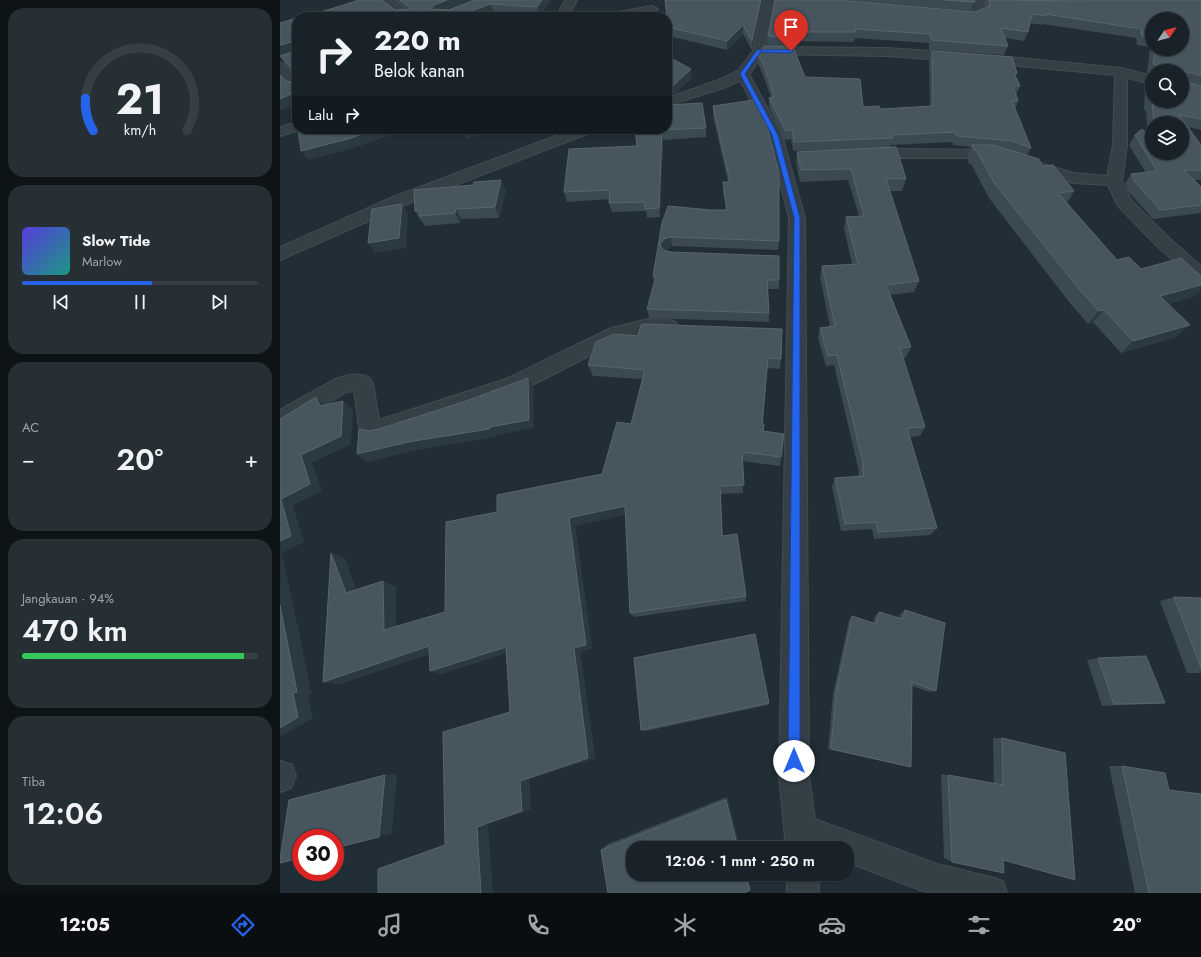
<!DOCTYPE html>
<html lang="id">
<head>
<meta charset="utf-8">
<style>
	body { margin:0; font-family:Jost,sans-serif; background:#262f34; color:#f1f3f6; height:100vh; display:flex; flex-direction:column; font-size:15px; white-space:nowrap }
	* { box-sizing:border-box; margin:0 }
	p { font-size:13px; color:#9fa4a8 }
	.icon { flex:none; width:22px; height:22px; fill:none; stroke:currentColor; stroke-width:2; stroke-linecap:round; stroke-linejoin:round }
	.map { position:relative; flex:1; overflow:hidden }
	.sheet { display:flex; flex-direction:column; gap:8px; padding:8px; background:#0e1316; width:280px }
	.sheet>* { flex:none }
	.banner { position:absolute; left:12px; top:12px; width:380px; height:122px; border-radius:16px; box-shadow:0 1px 3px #0004,0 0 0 1px #373f45; background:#192228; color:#f1f3f6; overflow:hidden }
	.needle { width:26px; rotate:55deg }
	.controls { position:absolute; left:865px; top:12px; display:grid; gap:8px }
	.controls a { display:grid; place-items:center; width:44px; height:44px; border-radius:50%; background:#192228; box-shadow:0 1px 3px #0004,0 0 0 1px #373f45; font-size:20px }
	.speed { position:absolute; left:12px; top:829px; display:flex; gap:8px; font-size:20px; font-weight:700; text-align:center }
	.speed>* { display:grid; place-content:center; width:52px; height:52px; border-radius:50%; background:#192228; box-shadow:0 1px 3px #0004,0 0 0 1px #373f45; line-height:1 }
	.speed .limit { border:6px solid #d22; background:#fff; color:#111 }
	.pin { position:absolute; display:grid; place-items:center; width:34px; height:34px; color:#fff; margin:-41px -17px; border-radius:50% 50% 50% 0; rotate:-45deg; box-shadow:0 0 4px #0007 }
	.pin .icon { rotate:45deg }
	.me { position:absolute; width:44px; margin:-22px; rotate:0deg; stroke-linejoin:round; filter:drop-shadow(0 0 3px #0008) }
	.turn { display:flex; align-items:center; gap:14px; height:84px; padding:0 16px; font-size:18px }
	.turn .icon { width:52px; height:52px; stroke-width:2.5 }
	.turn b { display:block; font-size:28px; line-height:34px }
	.then { display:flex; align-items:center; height:38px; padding:0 16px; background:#0003; gap:8px; font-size:15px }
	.big { font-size:30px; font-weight:600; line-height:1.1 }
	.sheet .card { flex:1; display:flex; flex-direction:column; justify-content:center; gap:6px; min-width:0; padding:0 14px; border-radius:16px; background:#262f34 }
	.sheet .dial { align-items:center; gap:0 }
	.dial svg { height:104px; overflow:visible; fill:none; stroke:#373f45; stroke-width:7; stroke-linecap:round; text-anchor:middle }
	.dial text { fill:#f1f3f6; stroke:none }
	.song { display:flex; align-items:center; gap:12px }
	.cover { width:48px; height:48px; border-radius:6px; background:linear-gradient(135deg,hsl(250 70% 55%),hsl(170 70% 35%)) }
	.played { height:4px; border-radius:2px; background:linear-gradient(90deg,#2563eb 55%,#373f45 55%) }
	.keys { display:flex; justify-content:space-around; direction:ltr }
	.heat { display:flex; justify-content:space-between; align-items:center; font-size:22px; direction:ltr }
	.charge { height:6px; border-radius:3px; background:linear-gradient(90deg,#34c759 94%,#373f45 0) }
	.trip { position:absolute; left:346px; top:841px; width:228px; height:40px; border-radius:16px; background:#192228; box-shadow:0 1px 3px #0004,0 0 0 1px #373f45; font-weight:600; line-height:40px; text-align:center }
	.menu { display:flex; height:64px; justify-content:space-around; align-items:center; background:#0a0e10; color:#9fa4a8 }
	.menu .icon { width:28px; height:28px }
	.menu .active { color:#2563eb }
	.menu b { font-size:18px; color:#f1f3f6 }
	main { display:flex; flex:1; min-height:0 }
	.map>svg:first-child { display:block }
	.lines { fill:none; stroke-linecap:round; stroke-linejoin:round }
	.minor-casing { stroke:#414b53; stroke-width:2 }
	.tertiary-casing { stroke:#414b53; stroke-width:2 }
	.minor { fill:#353f46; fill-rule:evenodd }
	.tertiary { fill:#353f46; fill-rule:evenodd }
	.wall { fill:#3a4952; fill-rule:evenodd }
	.shaded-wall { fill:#2b3941 }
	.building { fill:#46555e; stroke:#57656e }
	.route { fill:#2563eb; stroke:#184099 }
</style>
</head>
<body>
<main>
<section class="sheet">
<div class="card dial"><svg viewBox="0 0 100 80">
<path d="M14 69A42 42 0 1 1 86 69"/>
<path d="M14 69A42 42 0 0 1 8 44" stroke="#2563eb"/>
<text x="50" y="56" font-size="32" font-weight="700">21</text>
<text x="50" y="72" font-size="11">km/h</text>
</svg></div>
<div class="card">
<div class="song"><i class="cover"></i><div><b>Slow Tide</b><p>Marlow</p></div></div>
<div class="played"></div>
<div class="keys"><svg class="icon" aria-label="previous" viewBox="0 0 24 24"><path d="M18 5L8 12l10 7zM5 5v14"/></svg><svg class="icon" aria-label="pause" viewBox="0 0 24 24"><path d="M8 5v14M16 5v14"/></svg><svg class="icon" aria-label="next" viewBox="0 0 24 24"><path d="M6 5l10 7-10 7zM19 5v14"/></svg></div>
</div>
<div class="card"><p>AC</p>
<div class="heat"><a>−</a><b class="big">20°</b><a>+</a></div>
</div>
<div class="card"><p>Jangkauan · 94%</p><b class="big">470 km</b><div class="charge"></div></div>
<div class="card"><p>Tiba</p><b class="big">12:06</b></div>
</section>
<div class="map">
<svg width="921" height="893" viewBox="0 0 921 893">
	<rect width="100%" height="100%" fill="#212e36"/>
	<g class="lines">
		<g class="minor-casing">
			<g id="minor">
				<path d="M97,0H110L133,17H120Z"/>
				<path d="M285,0H297L288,17H276Z"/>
				<path d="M691,0H703L706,14L702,18L671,17L669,15L671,13L694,12Z"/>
				<path d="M372,6L378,9L376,11L347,17H322L324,15L328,14Z"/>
				<path d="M486,47L607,48L717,56L841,68L872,76V84L847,78V145L842,181L851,200L889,238L921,266V282L915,280L877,246L838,206L828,185L793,183L748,169L745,166L748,163L753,161L794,173L827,176L833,145L835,75L717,64L607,56L482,54L480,51L482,48Z"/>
				<path d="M0,63L4,64L17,78V90L12,89L0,75Z"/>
				<path d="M463,70L468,71L469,74L502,135L525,218L529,776L535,819L657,864L711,877L723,881L727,893H648L567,862V848H506L499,776L509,218L488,135L457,74L458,71Z"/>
				<path d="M17,122V129H22L0,136V127Z"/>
				<path d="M621,149L719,150L724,151L726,154L724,157L719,158H588L583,157L581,154L583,151L588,150Z"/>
				<path d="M368,319L389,320L396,322L399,327L396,332L389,334L368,333L343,339L240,391L111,435L98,438L82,433L79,427L74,391L67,392L8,427L0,430V410L55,379C67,375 78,372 90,378L93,384L99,420L226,379L331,328Z"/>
				<path d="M0,761L12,765L16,776L11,788L0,792Z"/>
				<rect x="507" y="874" width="32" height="19"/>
			</g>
		</g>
		<g class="tertiary-casing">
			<g id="tertiary">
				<path d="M483,0H495L485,51L468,77L446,87L387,106V98L436,81L458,71L473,51Z"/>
				<path d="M294,129H314L312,132L125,205L0,260V247L113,197Z"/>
			</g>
		</g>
		<use href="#minor" class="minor"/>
		<use href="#tertiary" class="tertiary"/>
	</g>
	<g class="wall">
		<path d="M113,0H192L167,10H169L194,0H271L259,16L214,13L202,17H19L115,10L125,9Z"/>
		<path d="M483,0L472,50L463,34L447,50L389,36L387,20Z"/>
		<path d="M495,0L695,12L706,8L704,0H921V130L908,127L921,145V180H914L921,187V213L873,219L848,191L845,184L851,174L866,173L849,145L855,135H868L866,111L864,110L865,85L870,76L871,77L872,75V101L902,71H872V75L867,73L870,47L857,45L856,38L763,24L762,25L750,23L748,32L744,41L725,38L728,46L724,55L649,50V43L575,38L574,42L509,41V46H488V36ZM872,19L902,49H872ZM872,123H902L872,153Z"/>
		<path d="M560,0H695L692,11H691Z"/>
		<path d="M17,18L15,104L0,110L6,81L11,82L12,81V71L6,65L0,56Z"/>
		<path d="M652,51L737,73L736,76L740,86L736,95L738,101L735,109L751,148L747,155L794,191L787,203L837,260L861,269L915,296L888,304L896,337L841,353L813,322L808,324L789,302L709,198L691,164H689L687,158L691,147L673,145L672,142L611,145L610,147L626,179L622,191H610L639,281L634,292L610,295L631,347L626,357L623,358L645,427L640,436L630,437L657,528L650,535L594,539L592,529L561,531L552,486L555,478L578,476L579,472L554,365L546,366L538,338L540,328L550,327L540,277L542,266L572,264L564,228L566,217L579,216L568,180L520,182L516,163L517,152L559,150L513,151L511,139L505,140L489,107V98L491,97L483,75L478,64V55L525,77L583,107L600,109L650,107L649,61Z"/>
		<path d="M433,106L499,241L498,250L392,246L384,250L391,252L499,280V289H488L489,313V322L369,318L367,309L374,284L373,276L382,223L446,210L443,192V182H448L433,116Z"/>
		<path d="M426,128V137L383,140L380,217L367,218L366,211L332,212L329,203L330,199L287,202L284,192L357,146L355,129Z"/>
		<path d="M181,129H213L188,138Z"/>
		<path d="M226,190L219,218L181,219L180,223L145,226L142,221H141L135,211Z"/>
		<path d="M316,342L501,359L500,369L487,368L483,424H484V431L504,434L500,466L462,461L463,493L441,494L443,536L466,596V601L354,617L350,613L346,514L295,526L312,648L300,652L315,758L249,779L251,809L208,823L165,845L230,712L226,653L161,674L149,654L59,684L43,682L51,553L65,559L76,590L103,581L116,587V626L165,612L217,512L322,474L351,424L362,379L313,376L308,365Z"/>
		<path d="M894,597L921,598V673H907L880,601Z"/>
		<path d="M625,610L656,691L649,692L632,686L631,767L625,766L548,749L553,694L569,620L572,616L593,623L595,616L599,612L619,618L620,614Z"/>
		<path d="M818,658L885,703L871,704L822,706L807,660Z"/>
		<path d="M489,703L488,705L366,731L361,730Z"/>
		<path d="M713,738H722L785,753L672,862L664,858L661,774L714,784Z"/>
		<path d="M829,766H842L889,790L921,893H855Z"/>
		<path d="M447,797L460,848H353V874H467L469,882L470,890L464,893H328L321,850L328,844Z"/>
	</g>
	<g class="shaded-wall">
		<path d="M167,0H192L157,14L151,9L154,5Z"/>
		<path d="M262,0H271L259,16L257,7Z"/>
		<path d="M481,0H483L472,50V41Z"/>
		<path d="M694,2H695L692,11H691Z"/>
		<path d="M211,4L214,13L202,17H174Z"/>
		<path d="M463,25V34L447,50V41Z"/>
		<path d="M12,42L17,51L0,56V45Z"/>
		<path d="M411,69L412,78L395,94L387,97V87Z"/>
		<path d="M13,93L17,103L0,110V99Z"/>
		<path d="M98,129H128L74,148L28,160L21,151Z"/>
		<path d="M184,129H213L188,138Z"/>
		<path d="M382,130L383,140L380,217L379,208Z"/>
		<path d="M221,180L226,190L219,218L215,207Z"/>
		<path d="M122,204L128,214L126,248L95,253L88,243Z"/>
		<path d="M176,209L181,219L180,223L175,213Z"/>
		<path d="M391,237L392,246L386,249L382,254L380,245L384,239Z"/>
		<path d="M921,285V290L915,296L868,309L880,296Z"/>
		<path d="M824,310L813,322L808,324L819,311Z"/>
		<path d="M910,325L896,337L841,353L853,341Z"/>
		<path d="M248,378L253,387L254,428L216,435V437L137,450L87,462L77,454L128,442L210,427Z"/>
		<path d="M36,397L47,406H40Z"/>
		<path d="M63,401L73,409L71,444L32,463L42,491L13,505L24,542L2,553L32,694L28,695L33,718L0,737V728L13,693L0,605L1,499L21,455Z"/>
		<path d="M345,506L349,514L295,526L312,648L300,652L315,758L249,779L251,809L208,823L213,893H201L197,827L240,781L289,518Z"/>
		<path d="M51,553L65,559L79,598L66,593Z"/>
		<path d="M103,581L116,587V634L104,630Z"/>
		<path d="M149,646L161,650L59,684L43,682Z"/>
		<path d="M226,647L235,650L161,674L150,671Z"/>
		<path d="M117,774L112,833L55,849L105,775Z"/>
		<path d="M447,797L460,848H458L446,800Z"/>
		<path d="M465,874H467L469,882L470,890Z"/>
	</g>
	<g class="building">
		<path d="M79,0H102L115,10L130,9V7L120,0H167L154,5L151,9L169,10L194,0H262L257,7L211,4L174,17H19L24,16L25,17Z"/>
		<path d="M385,0H481L472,41L463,25L447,41L388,27Z"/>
		<path d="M495,0H557L695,12L710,6L709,0L806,1L807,0H921V76L909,72L907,74V82L921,86V119L899,115L921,145V170H904L921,187V205L880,210L855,182L851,174L877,171L855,135L862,129L872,139V153H902V123H874L872,102L870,101V76L872,78V76V101H902V71H879V66L873,64L875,49H902V19H872V37L862,36L861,29L766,14V16L752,14L748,32L721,28L728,46L651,40V34L575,29L576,32H508L510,37L488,36Z"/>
		<path d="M665,0H695V2H694Z"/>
		<path d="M17,18V122L13,93L0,99V75L6,81L11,82L12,81V68L0,56L12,52V42L0,45V23Z"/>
		<path d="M484,46L513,47L525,77L580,79L583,107L599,106L600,109L653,106L652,51L732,57L737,73H734L740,86H733L738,101H732L751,148L732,141L677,136L675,132L612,135L613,138L514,142L512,130L506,131L489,98L494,97L484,65L478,55Z"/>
		<path d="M387,56L411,69L394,85L387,87Z"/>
		<path d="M474,100L487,126L499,173V241L391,237L384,239L380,245L383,250L391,252L499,256V280H487L489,313L367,309L376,276H373L382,223L388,206L431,210H447L443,182H450L433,106Z"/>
		<path d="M422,103L426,128L382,130L379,208L365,209L364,202L329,203L330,190L284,192L289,149L357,146L355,129H387V105Z"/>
		<path d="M18,129H98L68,139L21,151Z"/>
		<path d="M692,145H713L759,159L762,166L773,165L794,191L778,193L837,260L849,257L861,269L901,258L921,276V285L880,296L910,325L853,341L824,310L819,311L799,289L715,184L696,150H694Z"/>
		<path d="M616,147L626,179H606L639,281L606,285L631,347L620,348L645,427L627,428L657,528L598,532L596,522L565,524L555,478L584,476L582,467H584L557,355L548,356L540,328L555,326L542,266L578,264L566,217L584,216L571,169L521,170L517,152Z"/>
		<path d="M221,180L215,207L176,209L175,213L139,216L141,211H135L134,190L193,185L194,182Z"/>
		<path d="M122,204L119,238L88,243L92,209Z"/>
		<path d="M366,324L502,329L501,359L488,358L482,424H484L483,431L504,434L501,457L462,452L464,485L440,486L442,536L457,534L466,596L350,613L345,506L289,518L306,645L294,648L308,758L240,781L242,811L197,827L201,893H98V869L165,845L163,732L230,712L226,647L150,671L149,646L43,682L51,553L66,593L103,581L104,630L165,612L166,522L217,512V495L322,474L337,422L351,424L365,370L308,365L316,342L334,334L358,336L361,325Z"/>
		<path d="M248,378L249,420L210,427L209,429L128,442L77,454L79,429L89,431L102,428L186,401Z"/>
		<path d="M36,397L40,406L63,401L61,436L21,455L30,484L1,499L11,536L0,541V419Z"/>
		<path d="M894,597L921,598V668Z"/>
		<path d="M0,605L17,692L13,693L18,717L0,728Z"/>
		<path d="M625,610L665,623L656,691L632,682L631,767L551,749L556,693L572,616L596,624L599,612L623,619Z"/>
		<path d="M475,634L489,703L361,730L354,658Z"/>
		<path d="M866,656L885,703L834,704L818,658Z"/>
		<path d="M722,738L785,753L795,880L723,860L724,873L672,862L668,775L723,785Z"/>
		<path d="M842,766L885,773L889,790L921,794V893H869Z"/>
		<path d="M105,775L99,837L55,848V838H21V858L0,863V859L9,800Z"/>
		<path d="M446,800L458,848H353V874H465L470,890L464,893H328L321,850Z"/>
	</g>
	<path class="route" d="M477,50H511L513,51L511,53L480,52L465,74L498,135L520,218V761L518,765L514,767L510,765L508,761L514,218L492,135L460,74Z"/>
</svg>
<div class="controls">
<a><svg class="needle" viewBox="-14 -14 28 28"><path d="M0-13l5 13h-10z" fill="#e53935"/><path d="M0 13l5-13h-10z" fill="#9fa4a8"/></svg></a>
<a><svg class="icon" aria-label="search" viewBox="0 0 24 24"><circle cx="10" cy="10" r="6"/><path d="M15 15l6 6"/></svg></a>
<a><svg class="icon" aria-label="layers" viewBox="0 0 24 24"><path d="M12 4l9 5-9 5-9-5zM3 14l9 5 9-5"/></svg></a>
</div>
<div class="speed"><div class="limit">30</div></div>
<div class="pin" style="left:511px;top:51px;background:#d93025"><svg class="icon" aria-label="arrive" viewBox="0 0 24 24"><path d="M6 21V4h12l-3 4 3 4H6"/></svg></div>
<svg class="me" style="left:514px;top:761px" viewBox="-20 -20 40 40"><circle r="19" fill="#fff"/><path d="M0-13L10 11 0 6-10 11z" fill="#2563eb"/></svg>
<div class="trip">12:06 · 1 mnt · 250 m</div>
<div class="banner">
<div class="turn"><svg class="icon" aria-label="right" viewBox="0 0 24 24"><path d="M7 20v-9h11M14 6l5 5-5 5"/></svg><div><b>220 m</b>Belok kanan</div></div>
<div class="then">Lalu<svg class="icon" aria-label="right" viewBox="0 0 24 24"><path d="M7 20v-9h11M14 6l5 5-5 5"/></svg></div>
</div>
</div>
</main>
<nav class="menu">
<b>12:05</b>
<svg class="icon active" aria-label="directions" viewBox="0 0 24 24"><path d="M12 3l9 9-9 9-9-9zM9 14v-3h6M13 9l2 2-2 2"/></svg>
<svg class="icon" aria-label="music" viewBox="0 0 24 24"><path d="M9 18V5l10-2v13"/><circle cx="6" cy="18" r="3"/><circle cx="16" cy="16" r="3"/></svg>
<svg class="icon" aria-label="phone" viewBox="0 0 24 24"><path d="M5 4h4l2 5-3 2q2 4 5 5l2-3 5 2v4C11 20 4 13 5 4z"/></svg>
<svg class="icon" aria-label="climate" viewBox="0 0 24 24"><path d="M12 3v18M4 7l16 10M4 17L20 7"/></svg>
<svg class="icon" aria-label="car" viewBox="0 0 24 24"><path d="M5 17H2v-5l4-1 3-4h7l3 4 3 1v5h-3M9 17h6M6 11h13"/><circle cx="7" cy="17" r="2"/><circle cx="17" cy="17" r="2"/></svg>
<svg class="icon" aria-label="filters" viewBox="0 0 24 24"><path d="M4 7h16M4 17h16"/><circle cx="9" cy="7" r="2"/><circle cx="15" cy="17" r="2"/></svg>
<b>20°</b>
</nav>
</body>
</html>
